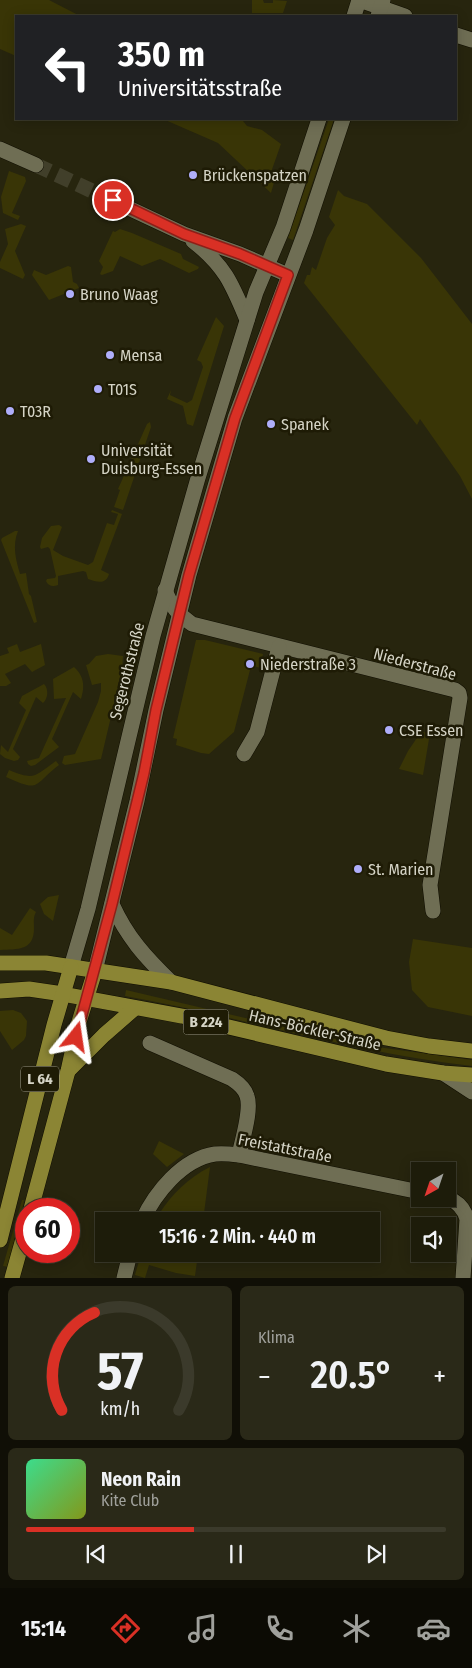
<!DOCTYPE html>
<html lang="de">
<head>
<meta charset="utf-8">
<style>
	body { margin:0; font-family:"Fira Sans Condensed",sans-serif; background:#2a2918; color:#f1f3f6; height:100vh; display:flex; flex-direction:column; font-size:19px; white-space:nowrap }
	* { box-sizing:border-box; margin:0 }
	p { font-size:16px; color:#a0a19c }
	.icon { flex:none; width:28px; height:28px; fill:none; stroke:currentColor; stroke-width:2; stroke-linecap:round; stroke-linejoin:round }
	.map { position:relative; height:1278px; overflow:hidden }
	.drawer { display:flex; flex-direction:column; gap:8px; padding:8px; background:#100f06; flex:1 }
	.drawer>* { flex:none }
	.hud { position:absolute; left:15px; top:15px; width:442px; height:105px; border-radius:0px; box-shadow:0 2px 12px #0003,0 0 0 1px #3b3a2b; background:#202124; color:#fff; overflow:hidden }
	.needle { width:32px; rotate:220deg }
	.buttons { position:absolute; left:411px; top:1162px; display:grid; gap:10px }
	.buttons a { display:grid; place-items:center; width:45px; height:45px; border-radius:0px; background:#1d1c0a; box-shadow:0 2px 12px #0003,0 0 0 1px #3b3a2b; font-size:25px }
	.speed { position:absolute; left:15px; top:1198px; display:flex; gap:10px; font-size:25px; font-weight:700; text-align:center }
	.speed>* { display:grid; place-content:center; width:65px; height:65px; border-radius:50%; background:#1d1c0a; box-shadow:0 2px 12px #0003,0 0 0 1px #3b3a2b; line-height:1 }
	.speed .limit { border:8px solid #d22; background:#fff; color:#111 }
	.pin { position:absolute; display:grid; place-items:center; width:42px; height:42px; color:#fff; margin:-21px; border:2px solid #fff; border-radius:50%; box-shadow:0 1px 5px #0007 }
	.me { position:absolute; width:55px; margin:-28px; rotate:15deg; stroke-linejoin:round; filter:drop-shadow(0 0 4px #0008) }
	.turn { display:flex; align-items:center; gap:18px; height:105px; padding:0 20px; font-size:22px }
	.turn .icon { width:65px; height:65px; stroke-width:2.5 }
	.turn b { display:block; font-size:35px; line-height:42px }
	.big { font-size:38px; font-weight:600; line-height:1.1 }
	.drawer .widget { flex:1; display:flex; flex-direction:column; justify-content:center; gap:8px; min-width:0; padding:0 18px; border-radius:8px; background:#2a2918 }
	.drawer .dial { align-items:center; gap:0 }
	.dial svg { height:130px; overflow:visible; fill:none; stroke:#3b3a2b; stroke-width:7; stroke-linecap:round; text-anchor:middle }
	.dial text { fill:#f1f3f6; stroke:none }
	.song { display:flex; align-items:center; gap:15px }
	.cover { width:60px; height:60px; border-radius:8px; background:linear-gradient(135deg,hsl(150 70% 55%),hsl(70 70% 35%)) }
	.played { height:5px; border-radius:2px; background:linear-gradient(90deg,#d93025 40%,#3b3a2b 40%) }
	.keys { display:flex; justify-content:space-around; direction:ltr }
	.heat { display:flex; justify-content:space-between; align-items:center; font-size:28px; direction:ltr }
	.drawer .tiles { flex:1; display:grid; gap:8px; grid-template-columns:1fr 1fr }
	.widget:last-child { grid-column:span 2 }
	.trip { position:absolute; left:95px; top:1212px; width:285px; height:50px; border-radius:0px; background:#1d1c0a; box-shadow:0 2px 12px #0003,0 0 0 1px #3b3a2b; font-weight:600; line-height:50px; text-align:center }
	.tabs { display:flex; height:80px; justify-content:space-around; align-items:center; background:#0c0b04; color:#a0a19c }
	.tabs .icon { width:35px; height:35px }
	.tabs .active { color:#d93025 }
	.tabs b { font-size:22px; color:#f1f3f6 }
	.map>svg:first-child { display:block }
	.green { fill:#393506 }
	.lines { fill:none; stroke-linecap:round; stroke-linejoin:round }
	.street-tunnel { stroke:#413f2a; stroke-width:15; stroke-dasharray:15 8; stroke-linecap:butt }
	.street-casing { stroke:#100e00; stroke-width:16 }
	.secondary-casing { stroke:#100e00; stroke-width:16 }
	.primary-casing { stroke:#100e00; stroke-width:16 }
	.street { stroke:#6f6e54; stroke-width:15 }
	.secondary { stroke:#6f6e54; stroke-width:15 }
	.primary { stroke:#8b8534; stroke-width:15 }
	.route-casing { stroke:#8d1f18; stroke-width:12 }
	.route { stroke:#d93025; stroke-width:9 }
	.poi-dot { fill:#afaefa; stroke:#1e1b05; stroke-width:2 }
	.labels { text-anchor:middle; dominant-baseline:central; stroke-width:5; stroke-linejoin:round; paint-order:stroke }
	.shield { fill:#1e1b05; stroke:#9e9c8c; stroke-width:1 }
	.shield-label { font-size:15px; font-weight:bold; fill:#d5d4c6 }
	.poi-label { font-size:16px; fill:#d5d4c6; stroke:#1e1b05; text-anchor:start }
	.street-label { font-size:16px; fill:#d5d4c6; stroke:#1e1b05 }
</style>
</head>
<body>
<div class="map">
<svg width="472" height="1278" viewBox="0 0 472 1278">
	<rect width="100%" height="100%" fill="#27250e"/>
	<g class="green">
		<path d="M0,0H49L80,16H16V56L0,49Z"/>
		<path d="M252,0H263L264,3H273V0L287,1L283,13H252Z"/>
		<path d="M163,119H243V121L247,126L262,130L281,144L270,175L275,179L271,193L218,143Z"/>
		<path d="M329,119H334L293,240L288,238Z"/>
		<path d="M9,171L25,177L26,181L12,213L20,216L18,220L3,213L1,197Z"/>
		<path d="M338,190L344,196L367,204L421,258L472,324V499L460,476L420,419L417,425L304,283L307,275H310L312,267L316,270L327,238L335,225L329,217Z"/>
		<path d="M21,224L26,226L15,251L25,275L23,279L0,268V262L8,244L5,229Z"/>
		<path d="M120,229L132,233L181,254L183,259L199,267L198,269L189,273L160,259L142,266L120,256L113,271L102,275L100,274L103,267L99,261L113,231L115,232Z"/>
		<path d="M68,266L71,267L73,282L77,284L79,288L49,300L32,275L34,270L46,275Z"/>
		<path d="M216,317L224,326L193,426L187,424L183,406L167,399L171,390L170,395L187,403L192,400L203,367L201,362L197,360Z"/>
		<path d="M150,422L151,427L149,433L123,510L114,507L120,490L118,489L147,424Z"/>
		<path d="M112,510L122,514L101,570L109,574C106,585 97,582 88,579L86,572L83,571L58,576V585C53,587 48,586 46,581L47,579L55,578L56,576L50,549L48,547L41,549L40,547L42,538L51,526L59,525L62,527L53,550L63,556L88,565L93,562L107,523L114,525L118,514L111,512Z"/>
		<path d="M15,531H18C12,546 16,560 20,574L26,573L29,594L31,596L37,622L34,623L1,540L2,538Z"/>
		<path d="M196,640H205L263,654L260,668L254,666L253,670H250L234,732L209,754L201,753L176,745L177,739L173,738Z"/>
		<path d="M17,644L20,652L41,644L45,665L32,672L25,664L5,674L11,683L6,686H0V656L9,653L7,648Z"/>
		<path d="M108,654L123,656L122,670L101,759L65,765L62,763L64,756L75,754L98,702L101,691V683L92,685L86,665L89,664L96,656Z"/>
		<path d="M74,667C84,676 85,686 81,699L73,692L52,739L59,747L35,765L31,766L28,764L27,761L39,758L66,698L54,699L53,679Z"/>
		<path d="M44,684C49,689 48,699 43,703L36,697L13,749L20,757L18,760L14,761L5,758L0,754L1,745L8,752L26,710L19,703L22,696Z"/>
		<path d="M421,732L430,733L423,775L399,769L408,751Z"/>
		<path d="M56,761L59,765C33,785 41,793 6,777L9,770C36,781 34,776 56,761Z"/>
		<path d="M59,895L53,921L44,914L40,904L48,897Z"/>
		<path d="M30,908L36,912C33,917 34,922 34,928C34,951 18,949 0,950V928L12,935Z"/>
		<path d="M413,939L472,948V1016L428,1007L412,990L409,962Z"/>
		<path d="M126,990L356,1044L472,1060V1066C354,1053 241,1017 125,996Z"/>
		<path d="M13,1010L21,1013L27,1021L26,1036L24,1040L12,1050L0,1031V1011Z"/>
		<path d="M159,1141L184,1154L167,1167L153,1154Z"/>
		<path d="M210,1167L203,1221L159,1214C172,1194 188,1178 210,1167Z"/>
		<path d="M22,1200H24L19,1229L9,1267L3,1266Z"/>
		<path d="M141,1254H198L195,1276L176,1273L149,1265L145,1278L135,1275Z"/>
	</g>
	<g class="lines">
		<path class="street-tunnel" d="M36,165L103,196"/>
		<g class="street-casing">
			<g id="street">
				<path d="M359,0L405,16"/>
				<path d="M456,35L472,40"/>
				<path d="M0,149L36,165"/>
				<path d="M103,196L184,234L240,254L288,275"/>
				<path d="M193,241C225,266 232,284 247,320"/>
				<path d="M165,590C172,608 177,613 192,624L455,690L459,693L460,698L430,885L433,911"/>
				<path d="M244,754L257,732L279,647"/>
				<path d="M150,1043L232,1079C238,1083 245,1089 247,1096C252,1110 242,1140 239,1155"/>
				<path d="M448,1198C458,1202 464,1208 467,1219L463,1278"/>
				<path d="M142,1221C155,1193 182,1159 215,1154C223,1153 231,1154 239,1155L420,1192"/>
				<path d="M124,1278L130,1254"/>
			</g>
		</g>
		<g class="secondary-casing">
			<g id="secondary">
				<path d="M354,16L359,0"/>
				<path d="M378,16L383,0"/>
				<path d="M112,904C127,937 145,957 171,982"/>
				<path d="M71,967L88,909L153,636L198,478L256,292L283,228L319,119"/>
				<path d="M95,971L137,801L156,710L189,575L235,418L306,230L343,119"/>
				<path d="M443,1073L472,1092"/>
			</g>
		</g>
		<g class="primary-casing">
			<g id="primary">
				<path d="M0,963H46L171,982L386,1038L429,1046L472,1051"/>
				<path d="M0,991L29,989L63,994L182,1016L386,1064L443,1073L472,1075"/>
				<path d="M68,1071L104,1035L135,1008"/>
				<path d="M31,1209L68,1071L78,1025L95,971"/>
				<path d="M0,1240L54,1025L71,967"/>
				<path d="M12,1278L26,1228"/>
			</g>
		</g>
		<use href="#street" class="street"/>
		<use href="#secondary" class="secondary"/>
		<use href="#primary" class="primary"/>
	</g>
	<g class="lines">
		<g class="route-casing">
			<path id="route" d="M76,1037L112,904L144,773L156,710L189,575L235,418L288,275L240,254L184,234L113,200"/>
		</g>
		<use href="#route" class="route"/>
	</g>
	<g class="poi-dot">
		<circle cx="193" cy="175" r="5"/>
		<circle cx="70" cy="294" r="5"/>
		<circle cx="110" cy="355" r="5"/>
		<circle cx="98" cy="389" r="5"/>
		<circle cx="10" cy="411" r="5"/>
		<circle cx="271" cy="424" r="5"/>
		<circle cx="91" cy="459" r="5"/>
		<circle cx="250" cy="664" r="5"/>
		<circle cx="389" cy="730" r="5"/>
		<circle cx="358" cy="869" r="5"/>
	</g>
	<g class="labels">
		<g class="shield">
			<rect x="183.5" y="1009.5" width="45" height="25" rx="4"/>
			<rect x="21" y="1066.5" width="38" height="25" rx="4"/>
		</g>
		<g class="shield-label">
			<text x="206" y="1022">B 224</text>
			<text x="40" y="1079">L 64</text>
		</g>
		<g class="poi-label">
			<text x="203" y="175">Brückenspatzen</text>
			<text x="80" y="294">Bruno Waag</text>
			<text x="120" y="355">Mensa</text>
			<text x="108" y="389">T01S</text>
			<text x="20" y="411">T03R</text>
			<text x="281" y="424">Spanek</text>
			<text x="101" y="450">Universität<tspan x="101" dy="18">Duisburg-Essen</tspan></text>
			<text x="260" y="664">Niederstraße 3</text>
			<text x="399" y="730">CSE Essen</text>
			<text x="368" y="869">St. Marien</text>
		</g>
		<g class="street-label">
			<text transform="translate(415 664) rotate(15)">Niederstraße</text>
			<text transform="translate(127 671) rotate(-76)">Segerothstraße</text>
			<text transform="translate(315 1030) rotate(13)">Hans-Böckler-Straße</text>
			<text transform="translate(285 1148) rotate(11)">Freistattstraße</text>
		</g>
	</g>
</svg>
<div class="buttons">
<a><svg class="needle" viewBox="-14 -14 28 28"><path d="M0-13l5 13h-10z" fill="#e53935"/><path d="M0 13l5-13h-10z" fill="#a0a19c"/></svg></a>
<a><svg class="icon" aria-label="sound" viewBox="0 0 24 24"><path d="M4 9h4l5-4v14l-5-4H4zM17 9q2 3 0 6"/></svg></a>
</div>
<div class="speed"><div class="limit">60</div></div>
<div class="pin" style="left:113px;top:200px;background:#d93025"><svg class="icon" aria-label="arrive" viewBox="0 0 24 24"><path d="M6 21V4h12l-3 4 3 4H6"/></svg></div>
<svg class="me" style="left:76px;top:1037px" viewBox="-20 -20 40 40"><path d="M0-17L14 15 0 8-14 15z" fill="#d93025" stroke="#fff" stroke-width="4"/></svg>
<div class="trip">15:16 · 2 Min. · 440 m</div>
<div class="hud">
<div class="turn"><svg class="icon" aria-label="left" viewBox="0 0 24 24"><path d="M17 20v-9H6M10 6l-5 5 5 5"/></svg><div><b>350 m</b>Universitätsstraße</div></div>
</div>
</div>
<section class="drawer">
<div class="tiles">
<div class="widget dial"><svg viewBox="0 0 100 80">
<path d="M14 69A42 42 0 1 1 86 69"/>
<path d="M14 69A42 42 0 0 1 34 9" stroke="#d93025"/>
<text x="50" y="56" font-size="32" font-weight="700">57</text>
<text x="50" y="72" font-size="11">km/h</text>
</svg></div>
<div class="widget"><p>Klima</p>
<div class="heat"><a>−</a><b class="big">20.5°</b><a>+</a></div>
</div>
<div class="widget">
<div class="song"><i class="cover"></i><div><b>Neon Rain</b><p>Kite Club</p></div></div>
<div class="played"></div>
<div class="keys"><svg class="icon" aria-label="previous" viewBox="0 0 24 24"><path d="M18 5L8 12l10 7zM5 5v14"/></svg><svg class="icon" aria-label="pause" viewBox="0 0 24 24"><path d="M8 5v14M16 5v14"/></svg><svg class="icon" aria-label="next" viewBox="0 0 24 24"><path d="M6 5l10 7-10 7zM19 5v14"/></svg></div>
</div>
</div>
</section>
<nav class="tabs">
<b>15:14</b>
<svg class="icon active" aria-label="directions" viewBox="0 0 24 24"><path d="M12 3l9 9-9 9-9-9zM9 14v-3h6M13 9l2 2-2 2"/></svg>
<svg class="icon" aria-label="music" viewBox="0 0 24 24"><path d="M9 18V5l10-2v13"/><circle cx="6" cy="18" r="3"/><circle cx="16" cy="16" r="3"/></svg>
<svg class="icon" aria-label="phone" viewBox="0 0 24 24"><path d="M5 4h4l2 5-3 2q2 4 5 5l2-3 5 2v4C11 20 4 13 5 4z"/></svg>
<svg class="icon" aria-label="climate" viewBox="0 0 24 24"><path d="M12 3v18M4 7l16 10M4 17L20 7"/></svg>
<svg class="icon" aria-label="car" viewBox="0 0 24 24"><path d="M5 17H2v-5l4-1 3-4h7l3 4 3 1v5h-3M9 17h6M6 11h13"/><circle cx="7" cy="17" r="2"/><circle cx="17" cy="17" r="2"/></svg>
</nav>
</body>
</html>
